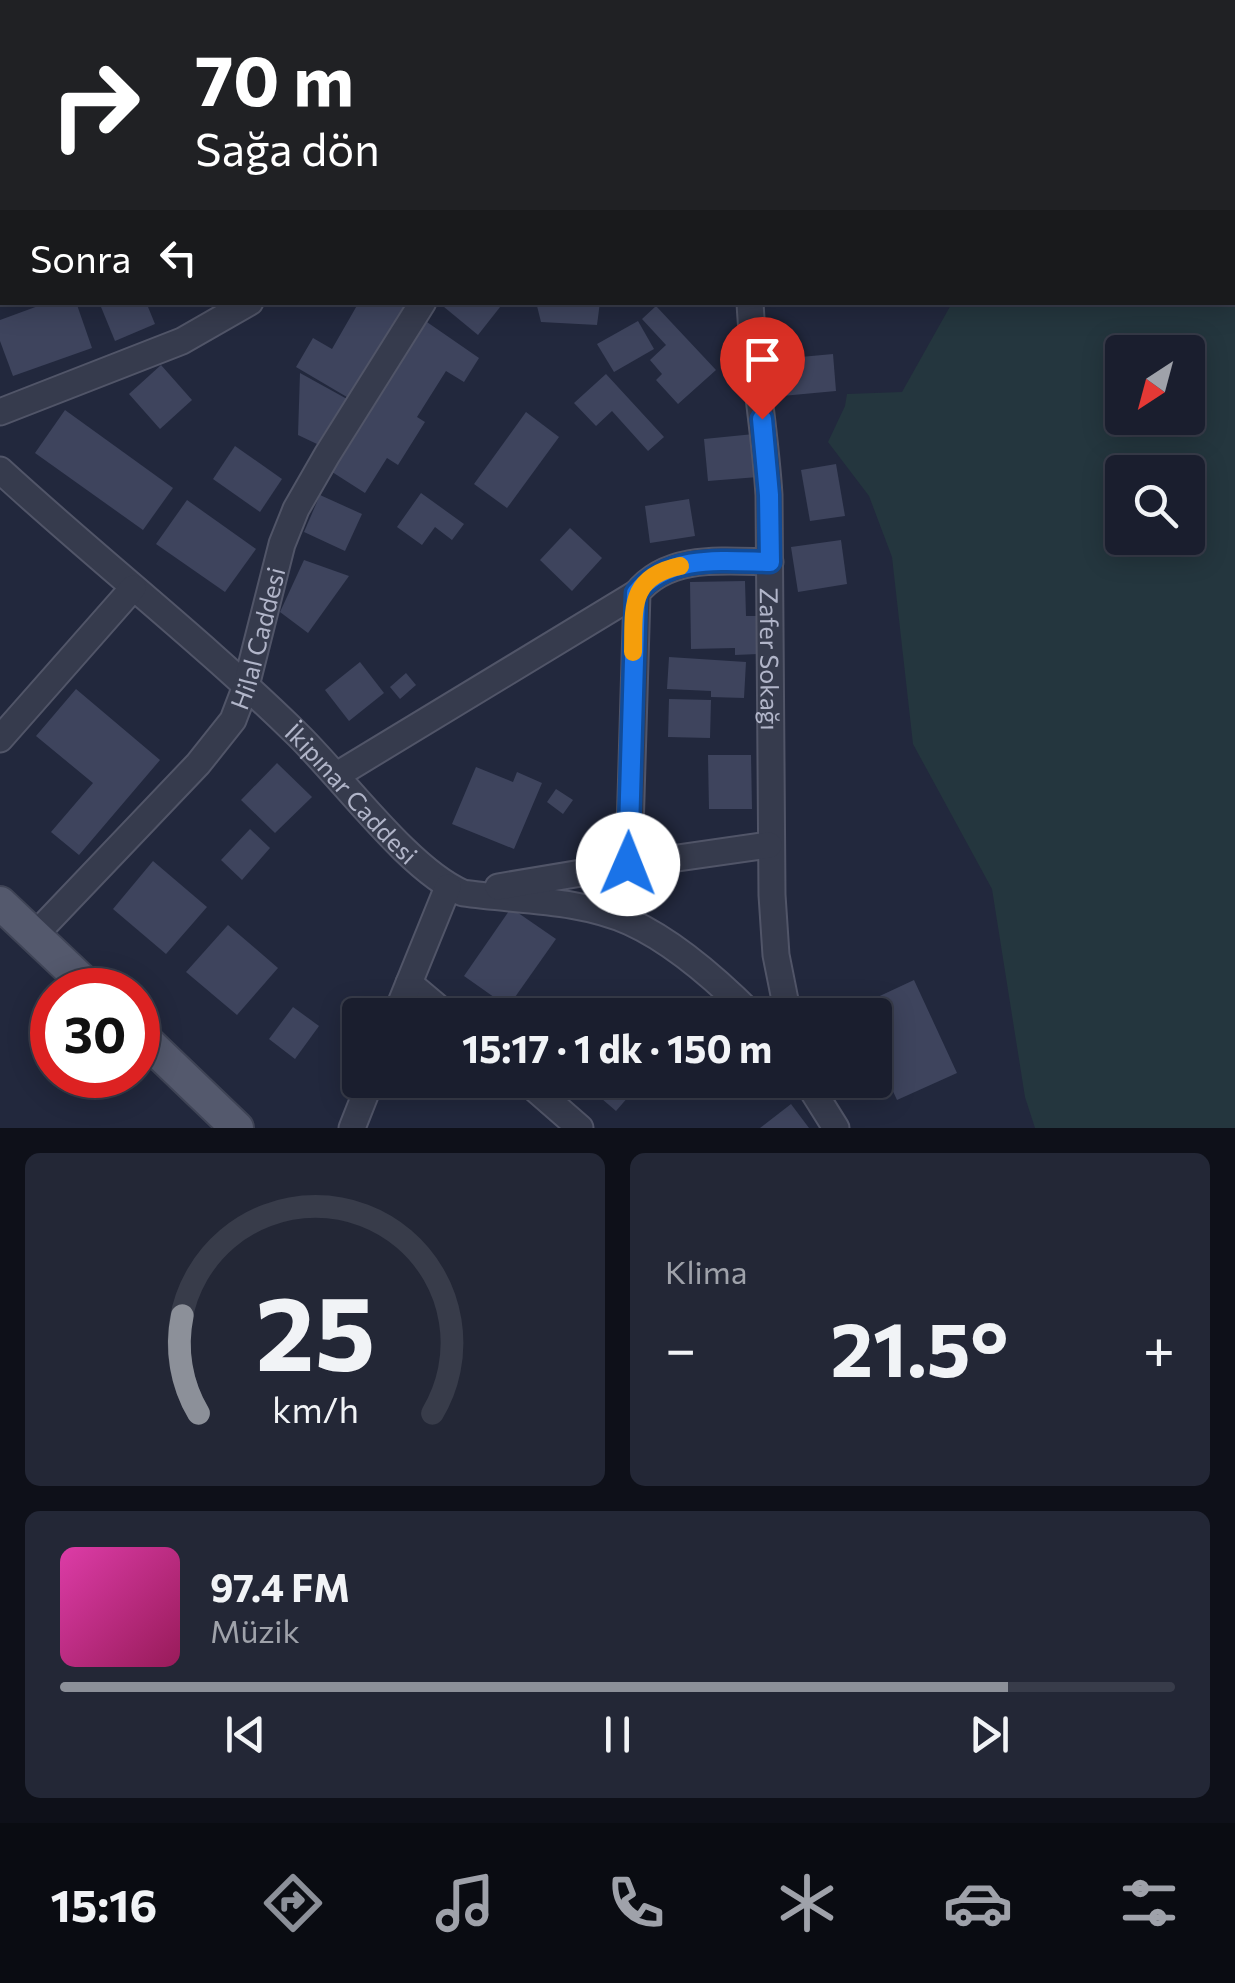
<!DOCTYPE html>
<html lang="tr">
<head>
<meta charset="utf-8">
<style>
	body { margin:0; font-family:Commissioner,sans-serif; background:#232736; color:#f1f3f6; height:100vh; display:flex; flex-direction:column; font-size:38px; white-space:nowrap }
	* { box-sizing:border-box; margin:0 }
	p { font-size:32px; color:#9fa2aa }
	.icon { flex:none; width:55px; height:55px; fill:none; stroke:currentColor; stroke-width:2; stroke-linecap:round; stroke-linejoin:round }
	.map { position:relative; height:1128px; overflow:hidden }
	.drawer { display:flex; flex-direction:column; gap:25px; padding:25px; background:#0e1019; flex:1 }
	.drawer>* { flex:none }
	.guide { position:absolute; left:0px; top:0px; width:1235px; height:305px; box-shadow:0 5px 25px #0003,0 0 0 2px #383c4a; background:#202124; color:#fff; overflow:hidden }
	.needle { width:65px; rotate:216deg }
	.controls { position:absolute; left:1105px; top:335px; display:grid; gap:20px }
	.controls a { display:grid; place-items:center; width:100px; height:100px; border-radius:10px; background:#1a1e2e; box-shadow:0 5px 25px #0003,0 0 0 2px #383c4a; font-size:50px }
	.speed { position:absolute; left:30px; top:968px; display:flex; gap:20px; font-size:50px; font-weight:700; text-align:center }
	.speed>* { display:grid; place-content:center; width:130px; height:130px; border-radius:50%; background:#1a1e2e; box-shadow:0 5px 25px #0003,0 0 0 2px #383c4a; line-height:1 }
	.speed .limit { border:15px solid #d22; background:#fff; color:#111 }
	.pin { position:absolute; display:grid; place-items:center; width:85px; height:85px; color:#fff; margin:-102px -42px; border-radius:50% 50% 50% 0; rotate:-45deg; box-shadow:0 0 10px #0007 }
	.pin .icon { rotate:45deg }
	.me { position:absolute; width:110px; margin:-55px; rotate:1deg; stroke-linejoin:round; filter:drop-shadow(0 0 8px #0008) }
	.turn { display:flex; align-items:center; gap:35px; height:210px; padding:0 30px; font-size:45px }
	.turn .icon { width:130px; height:130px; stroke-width:2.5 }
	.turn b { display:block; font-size:70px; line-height:85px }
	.then { display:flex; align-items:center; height:95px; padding:0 30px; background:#0003; gap:20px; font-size:38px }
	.big { font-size:75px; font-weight:700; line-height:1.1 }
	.drawer .card { flex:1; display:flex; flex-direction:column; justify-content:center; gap:15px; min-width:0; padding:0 35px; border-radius:15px; background:#232736 }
	.drawer .dial { align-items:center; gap:0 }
	.dial svg { height:260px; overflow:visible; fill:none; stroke:#383c4a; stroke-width:7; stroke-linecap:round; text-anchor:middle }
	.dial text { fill:#f1f3f6; stroke:none }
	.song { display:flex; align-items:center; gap:30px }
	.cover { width:120px; height:120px; border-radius:15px; background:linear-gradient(135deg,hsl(320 70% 55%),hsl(330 70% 35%)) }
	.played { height:10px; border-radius:5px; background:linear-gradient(90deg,#8c9099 85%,#383c4a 85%) }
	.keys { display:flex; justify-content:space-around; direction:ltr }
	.heat { display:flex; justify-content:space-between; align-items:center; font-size:55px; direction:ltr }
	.drawer .tiles { flex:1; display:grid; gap:25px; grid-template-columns:1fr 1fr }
	.card:last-child { grid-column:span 2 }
	.trip { position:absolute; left:342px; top:998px; width:550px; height:100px; border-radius:10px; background:#1a1e2e; box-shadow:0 5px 25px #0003,0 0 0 2px #383c4a; font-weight:700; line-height:100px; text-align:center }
	.tab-bar { display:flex; height:160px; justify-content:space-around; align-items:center; background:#0a0c12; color:#9fa2aa }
	.tab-bar .icon { width:70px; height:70px }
	.tab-bar .current { color:#8c9099 }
	.tab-bar b { font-size:45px; color:#f1f3f6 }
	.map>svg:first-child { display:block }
	.green { fill:#24363e; fill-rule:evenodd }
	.building { fill:#3e445d }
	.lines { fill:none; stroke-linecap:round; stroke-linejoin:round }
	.minor-casing { stroke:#515568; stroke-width:29 }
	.major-casing { stroke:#3f4456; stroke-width:36 }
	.minor { stroke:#363b4d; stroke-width:25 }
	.major { stroke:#54596d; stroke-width:32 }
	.route-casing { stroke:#114b97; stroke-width:25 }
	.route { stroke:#1a73e8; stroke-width:18 }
	.slow { stroke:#f59e0b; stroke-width:18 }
	.labels { text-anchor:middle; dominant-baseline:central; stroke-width:9; stroke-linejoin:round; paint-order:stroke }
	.street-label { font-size:25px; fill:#b1b5c9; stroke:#1b2032 }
</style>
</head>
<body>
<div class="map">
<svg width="1235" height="1128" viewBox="0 0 1235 1128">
	<rect width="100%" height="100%" fill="#22283d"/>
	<path class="green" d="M1031,0H1235V1128H1035L1025,1097L992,889L913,744L892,557L869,496L828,442L845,406L847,394L902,392L952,303L1232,302V2H1029ZM1122,352H1188V418H1122ZM1122,472H1188V538H1122Z"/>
	<g class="building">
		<path d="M49,302H76L92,348L13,376L0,341V320Z"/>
		<path d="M99,302H146L155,324L115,341Z"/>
		<path d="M359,302H397L406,307L352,400L296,367L313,338L332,349Z"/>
		<path d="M438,302H504L478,335Z"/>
		<path d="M536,302H600L597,325L541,322Z"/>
		<path d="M656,306L716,370L678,404L656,380L662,374L650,360L666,345L642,319Z"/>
		<path d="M424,320L479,358L464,382L446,371L417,417L425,422L398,465L387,458L365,493L329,470Z"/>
		<path d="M638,321L654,349L614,372L597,344Z"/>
		<path d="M833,354L836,391L782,396L779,359Z"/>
		<path d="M161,365L192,400L160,429L129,394Z"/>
		<path d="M300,373L347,399L317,444L298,435Z"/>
		<path d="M606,374L664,437L648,451L612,411L596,426L574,403Z"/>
		<path d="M65,410L173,488L143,530L35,453Z"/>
		<path d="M526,412L559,437L507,508L474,484Z"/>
		<path d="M754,434L758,477L708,481L704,439Z"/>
		<path d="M235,446L282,479L260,512L213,479Z"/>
		<path d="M836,464L845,516L810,521L801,470Z"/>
		<path d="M421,493L464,524L452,540L435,527L422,545L397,527Z"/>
		<path d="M320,495L362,514L345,551L304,532Z"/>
		<path d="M689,499L695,536L650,543L645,506Z"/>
		<path d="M187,500L256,549L225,592L156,544Z"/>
		<path d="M570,528L602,558L572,591L540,560Z"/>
		<path d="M841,540L847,584L798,592L791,547Z"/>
		<path d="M304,560L349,576L308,633L280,612Z"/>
		<path d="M745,581L746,616H757L758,654L735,655V648L691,649L690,582Z"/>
		<path d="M669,657L746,662L744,698L711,697V691L667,689Z"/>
		<path d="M360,662L384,693L349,721L325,690Z"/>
		<path d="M406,673L416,685L400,699L390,687Z"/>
		<path d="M76,689L160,760L79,855L51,832L93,783L36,736Z"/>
		<path d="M669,699L711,700L710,738L668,737Z"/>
		<path d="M708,755H751L752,809H709Z"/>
		<path d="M277,763L312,797L275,833L241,800Z"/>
		<path d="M476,767L513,782L517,772L542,783L514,849L452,824Z"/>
		<path d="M556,789L573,800L563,814L547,802Z"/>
		<path d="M250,829L270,848L242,880L221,860Z"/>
		<path d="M153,861L207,907L166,954L113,909Z"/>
		<path d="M511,908L556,939L508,1007L464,976Z"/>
		<path d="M228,925L278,968L237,1015L186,972Z"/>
		<path d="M914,980L957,1073L897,1100L875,1052V1015H857L854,1008Z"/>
		<path d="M293,1007L319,1026L295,1059L269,1039Z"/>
		<path d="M580,1080H643L616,1111Z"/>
		<path d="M791,1104L809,1128H760Z"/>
	</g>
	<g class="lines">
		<g class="minor-casing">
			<g id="minor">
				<path d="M581,0L583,2"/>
				<path d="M640,2L642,0"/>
				<path d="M848,2L850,0"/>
				<path id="s1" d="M750,302C753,367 765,430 769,495L772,895L776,955L788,1015"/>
				<path d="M0,412L182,341L250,302"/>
				<path id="s2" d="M0,470C98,560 203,642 298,735C343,779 409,870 463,893C518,901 579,899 630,922C674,942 718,981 752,1015"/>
				<path d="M0,739L133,588"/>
				<path d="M337,775L637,593"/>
				<path d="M629,865L637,593C668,554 723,561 770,562"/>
				<path d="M498,887L629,865L769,845"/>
				<path id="s3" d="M35,935L198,764L233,720L246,686L282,544L296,509L327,455L423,302"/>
				<path d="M409,983L447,1015"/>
				<path d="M396,1015L448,887"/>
				<path d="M525,1080L580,1128"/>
				<path d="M806,1080L836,1128"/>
				<path d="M352,1128L371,1080"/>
			</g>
		</g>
		<g class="major-casing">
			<g id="major">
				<path d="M0,903L92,990"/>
				<path d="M138,1033L237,1128"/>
			</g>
		</g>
		<use href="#minor" class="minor"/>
		<use href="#major" class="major"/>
	</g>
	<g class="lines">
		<g class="route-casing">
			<path id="route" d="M628,864L636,593C669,554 723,561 770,562L769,495L762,419"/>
		</g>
		<use href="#route" class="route"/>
		<path class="slow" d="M633,652C634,609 628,577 680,566"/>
	</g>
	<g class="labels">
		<g class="street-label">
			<text stroke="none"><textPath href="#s3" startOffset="378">Hilal Caddesi</textPath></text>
			<text stroke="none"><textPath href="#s1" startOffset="358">Zafer Sokağı</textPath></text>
			<text stroke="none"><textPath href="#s2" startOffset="478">İkipınar Caddesi</textPath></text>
		</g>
	</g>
</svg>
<div class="controls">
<a><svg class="needle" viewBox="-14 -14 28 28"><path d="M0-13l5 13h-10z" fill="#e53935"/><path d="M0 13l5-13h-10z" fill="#9fa2aa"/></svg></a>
<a><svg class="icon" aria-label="search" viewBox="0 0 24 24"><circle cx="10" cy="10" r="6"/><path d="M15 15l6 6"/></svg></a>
</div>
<div class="speed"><div class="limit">30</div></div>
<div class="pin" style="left:762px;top:419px;background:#d93025"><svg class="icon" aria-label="arrive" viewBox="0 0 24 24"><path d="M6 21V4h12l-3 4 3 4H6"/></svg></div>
<svg class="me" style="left:628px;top:864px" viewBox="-20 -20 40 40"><circle r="19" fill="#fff"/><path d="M0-13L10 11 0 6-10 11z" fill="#1a73e8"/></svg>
<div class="trip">15:17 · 1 dk · 150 m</div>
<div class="guide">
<div class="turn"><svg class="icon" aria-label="right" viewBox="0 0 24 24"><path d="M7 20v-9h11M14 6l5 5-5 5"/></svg><div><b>70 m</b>Sağa dön</div></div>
<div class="then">Sonra<svg class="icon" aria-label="left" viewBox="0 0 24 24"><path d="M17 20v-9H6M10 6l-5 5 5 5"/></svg></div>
</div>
</div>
<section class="drawer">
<div class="tiles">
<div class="card dial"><svg viewBox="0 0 100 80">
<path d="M14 69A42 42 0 1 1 86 69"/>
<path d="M14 69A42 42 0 0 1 9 39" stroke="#8c9099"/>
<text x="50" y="56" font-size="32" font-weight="700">25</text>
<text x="50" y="72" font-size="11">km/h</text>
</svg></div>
<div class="card"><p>Klima</p>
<div class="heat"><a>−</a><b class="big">21.5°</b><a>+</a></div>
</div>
<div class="card">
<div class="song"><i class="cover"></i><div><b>97.4 FM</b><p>Müzik</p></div></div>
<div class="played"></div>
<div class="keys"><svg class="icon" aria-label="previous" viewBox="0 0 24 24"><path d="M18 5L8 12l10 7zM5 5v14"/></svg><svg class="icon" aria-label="pause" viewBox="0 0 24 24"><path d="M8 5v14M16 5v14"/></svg><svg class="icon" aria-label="next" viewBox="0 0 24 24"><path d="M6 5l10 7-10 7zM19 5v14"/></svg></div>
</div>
</div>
</section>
<nav class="tab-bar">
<b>15:16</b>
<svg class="icon current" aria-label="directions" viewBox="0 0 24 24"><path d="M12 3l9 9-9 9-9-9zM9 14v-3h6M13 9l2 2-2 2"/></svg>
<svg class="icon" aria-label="music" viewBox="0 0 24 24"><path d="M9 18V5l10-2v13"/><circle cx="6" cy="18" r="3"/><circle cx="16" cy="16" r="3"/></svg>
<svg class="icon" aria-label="phone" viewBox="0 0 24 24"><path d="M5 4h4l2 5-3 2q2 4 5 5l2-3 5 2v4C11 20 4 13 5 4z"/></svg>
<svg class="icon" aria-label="climate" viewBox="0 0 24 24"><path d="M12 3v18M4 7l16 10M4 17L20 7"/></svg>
<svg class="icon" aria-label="car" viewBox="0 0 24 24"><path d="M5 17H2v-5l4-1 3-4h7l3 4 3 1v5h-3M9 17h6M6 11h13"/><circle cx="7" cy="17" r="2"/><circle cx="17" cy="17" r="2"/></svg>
<svg class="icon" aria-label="filters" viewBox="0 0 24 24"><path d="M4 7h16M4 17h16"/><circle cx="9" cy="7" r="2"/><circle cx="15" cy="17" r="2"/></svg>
</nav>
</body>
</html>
